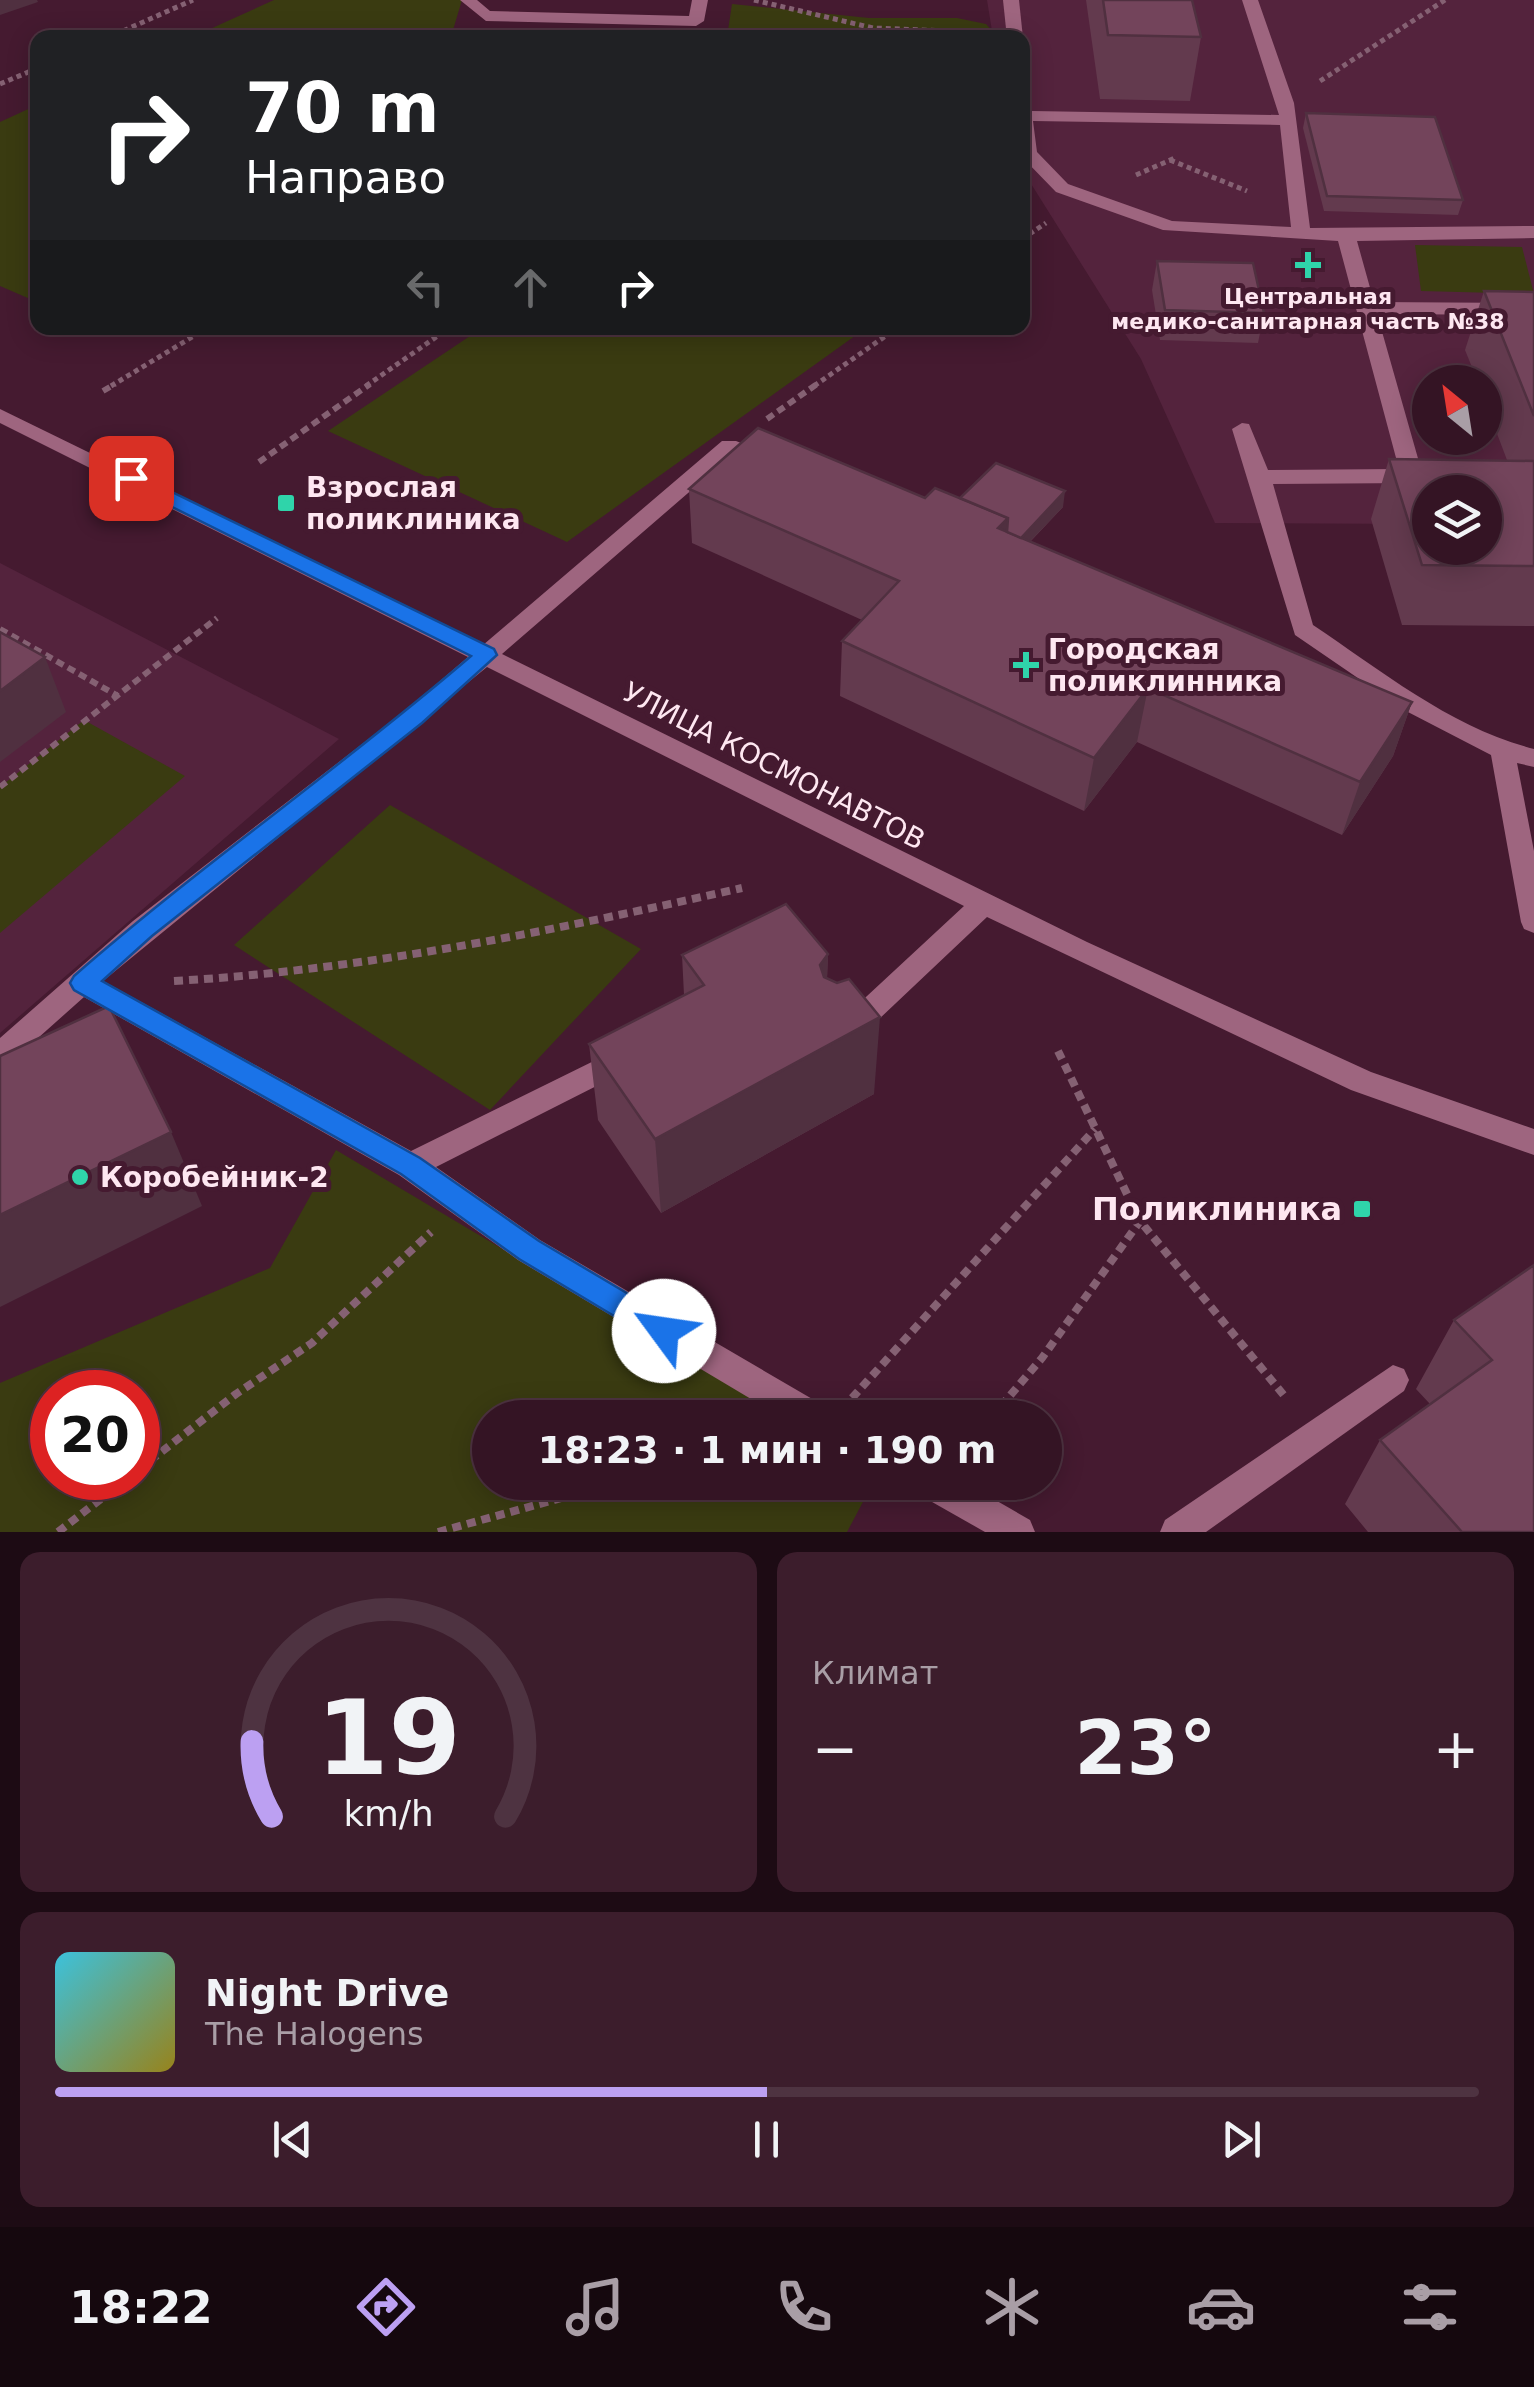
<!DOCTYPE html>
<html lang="ru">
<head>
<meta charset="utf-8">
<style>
	body { margin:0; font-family:"DejaVu Sans",sans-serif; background:#3c1d2c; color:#f1f3f6; height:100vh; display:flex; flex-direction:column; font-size:38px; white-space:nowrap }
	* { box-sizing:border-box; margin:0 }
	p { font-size:32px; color:#a99ea6 }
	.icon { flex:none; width:55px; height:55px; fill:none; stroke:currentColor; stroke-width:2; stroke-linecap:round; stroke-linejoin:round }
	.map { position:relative; height:1532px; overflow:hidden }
	.panel { display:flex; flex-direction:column; gap:20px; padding:20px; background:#1d0b14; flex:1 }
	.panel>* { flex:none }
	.banner { position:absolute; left:30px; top:30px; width:1000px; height:305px; border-radius:20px; box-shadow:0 5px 25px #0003,0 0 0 2px #4e3341; background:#202124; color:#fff; overflow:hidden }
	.needle { width:65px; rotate:330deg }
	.tools { position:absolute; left:1412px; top:365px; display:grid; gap:20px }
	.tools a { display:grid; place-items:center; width:90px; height:90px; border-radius:50%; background:#341424; box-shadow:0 5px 25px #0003,0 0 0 2px #4e3341; font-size:50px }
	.speed { position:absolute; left:30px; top:1370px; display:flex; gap:20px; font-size:50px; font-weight:700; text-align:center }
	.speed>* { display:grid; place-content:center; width:130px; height:130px; border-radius:50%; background:#341424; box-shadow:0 5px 25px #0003,0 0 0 2px #4e3341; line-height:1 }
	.speed .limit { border:15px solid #d22; background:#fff; color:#111 }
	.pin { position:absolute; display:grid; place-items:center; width:85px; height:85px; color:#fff; margin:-42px; border-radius:20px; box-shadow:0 5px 15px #0006 }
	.me { position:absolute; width:110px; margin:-55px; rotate:301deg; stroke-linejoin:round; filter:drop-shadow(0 0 8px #0008) }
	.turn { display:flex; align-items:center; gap:35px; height:210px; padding:0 50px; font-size:45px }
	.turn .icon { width:130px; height:130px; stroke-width:2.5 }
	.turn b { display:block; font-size:70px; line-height:85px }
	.lanes { display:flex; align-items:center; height:95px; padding:0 50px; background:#0003; justify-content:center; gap:50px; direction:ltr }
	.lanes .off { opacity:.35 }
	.big { font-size:75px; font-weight:800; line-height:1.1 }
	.panel .widget { flex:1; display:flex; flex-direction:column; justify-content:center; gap:15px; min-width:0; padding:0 35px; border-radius:20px; background:#3c1d2c }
	.panel .dial { align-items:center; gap:0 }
	.dial svg { height:260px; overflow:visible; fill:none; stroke:#4e3341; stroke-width:7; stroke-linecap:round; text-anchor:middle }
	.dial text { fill:#f1f3f6; stroke:none }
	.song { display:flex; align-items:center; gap:30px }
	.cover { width:120px; height:120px; border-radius:15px; background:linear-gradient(135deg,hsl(190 70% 55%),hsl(50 70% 35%)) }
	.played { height:10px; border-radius:5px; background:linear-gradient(90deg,#bca0f2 50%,#4e3341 50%) }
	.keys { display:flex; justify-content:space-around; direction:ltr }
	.heat { display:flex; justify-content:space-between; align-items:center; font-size:55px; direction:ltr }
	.panel .tiles { flex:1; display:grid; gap:20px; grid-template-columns:1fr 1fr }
	.widget:last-child { grid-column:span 2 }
	.trip { position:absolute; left:472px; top:1400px; width:590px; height:100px; border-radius:50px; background:#341424; box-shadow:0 5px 25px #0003,0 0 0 2px #4e3341; font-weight:800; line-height:100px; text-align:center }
	.tabs { display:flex; height:160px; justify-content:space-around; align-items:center; background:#15080e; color:#a99ea6 }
	.tabs .icon { width:70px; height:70px }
	.tabs .on { color:#bca0f2 }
	.tabs b { font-size:45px; color:#f1f3f6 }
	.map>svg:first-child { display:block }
	.built { fill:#54233d; fill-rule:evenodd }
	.green { fill:#3a3b11; fill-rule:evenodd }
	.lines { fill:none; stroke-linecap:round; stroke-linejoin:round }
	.path-far2 { stroke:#856173; stroke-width:5; stroke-dasharray:5 4; stroke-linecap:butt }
	.path-far1 { stroke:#856173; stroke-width:6; stroke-dasharray:8 5; stroke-linecap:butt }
	.path { stroke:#856173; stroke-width:8; stroke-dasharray:9 6; stroke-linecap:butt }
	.minor { fill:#9e657f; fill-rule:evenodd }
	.wall { fill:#633a4e }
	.shaded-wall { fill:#503040 }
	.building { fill:#73445b; stroke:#503040; stroke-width:2.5; fill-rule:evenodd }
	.route { fill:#1a73e8; stroke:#114b97; stroke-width:2.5 }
	.poi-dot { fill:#2fd4aa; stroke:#451a30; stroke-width:4 }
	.labels { text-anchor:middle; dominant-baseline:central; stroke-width:10; stroke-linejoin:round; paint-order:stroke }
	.far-poi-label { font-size:22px; font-weight:bold; fill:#fee7f1; stroke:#451a30 }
	.poi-label { font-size:28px; font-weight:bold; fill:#fee7f1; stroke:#451a30; text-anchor:start }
	.street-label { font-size:28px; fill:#fee7f1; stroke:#451a30 }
	.near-poi-label { font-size:32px; font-weight:bold; fill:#fee7f1; stroke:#451a30; text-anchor:end }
</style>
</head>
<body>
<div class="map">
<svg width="1534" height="1532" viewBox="0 0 1534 1532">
	<rect width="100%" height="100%" fill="#451a30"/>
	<g class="built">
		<path d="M987,0H1534V524L1485,492H1430V524L1215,523L1141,359L1023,171L1022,38L993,37ZM1430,382H1485V438H1430Z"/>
		<path d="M0,563L339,739L0,1033Z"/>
	</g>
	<g class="green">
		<path d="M274,0H462L453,30L727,37L732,4L869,18H957L986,24L998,37L190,38Z"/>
		<path d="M37,105V302L0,286V122Z"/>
		<path d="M1415,245L1522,247L1534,294L1421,291Z"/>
		<path d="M482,328H866L567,542L328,431Z"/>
		<path d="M84,720L185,776L0,933V787Z"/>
		<path d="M390,805L641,949L490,1110L234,945Z"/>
		<path d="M336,1150L785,1417L490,1418V1482L873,1483L847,1532H0V1383L270,1268ZM52,1392H138V1478H52Z"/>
	</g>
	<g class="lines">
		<g class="path-far2">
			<path d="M754,0L873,28L974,32"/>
			<path d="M107,38L193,0"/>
			<path d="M1320,81L1445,0"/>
			<path d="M0,84L38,68"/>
			<path d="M1170,160L1247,191"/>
			<path d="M1136,175L1175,158"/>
			<path d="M1022,239L1046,223"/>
			<path d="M111,386L207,328"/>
			<path d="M366,386L449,328"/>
			<path d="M814,386L897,328"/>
		</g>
		<g class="path-far1">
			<path d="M103,391L115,384"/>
			<path d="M767,419L817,384"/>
			<path d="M259,462L370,384"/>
			<path d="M0,629L118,696"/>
			<path d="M0,787L217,618"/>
		</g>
		<g class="path">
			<path d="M174,981C367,970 554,930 742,888"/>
			<path d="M1058,1051L1140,1221L1287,1399"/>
			<path d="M852,1398L1095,1129"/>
			<path d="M991,1418L1042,1358L1140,1221"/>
			<path d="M138,1470L236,1394L312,1343L431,1232"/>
			<path d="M58,1532L128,1478"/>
			<path d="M438,1532L619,1482"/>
		</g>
		<g class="minor">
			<path d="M460,0H477L490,11L689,16L692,0H708L704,21L696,26L486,21Z"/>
			<path d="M1003,0H1019L1023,38L1022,39L1007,38Z"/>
			<path d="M1242,0H1258L1294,103L1310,228L1534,226V238L1357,241L1374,302L1534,303V315L1377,314L1423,476L1412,483L1273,484L1313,625C1383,672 1452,728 1534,749V767L1517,763L1534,851V933L1524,929L1521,922L1491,755L1406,711L1295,635L1232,429L1242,423L1249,424L1268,470L1399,469L1338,241L1163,230L1056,192L1022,157V96L1030,101L1032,111L1279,115ZM1033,121L1280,125L1291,227L1172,221L1068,184L1037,152Z"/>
			<path d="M0,409L483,645L722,441H736L774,456L777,461L766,468L732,455L502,654L1087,942L1371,1072L1534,1129V1155L1351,1090L987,917L859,1038L849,1042L839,1038L835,1030L839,1022L964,906L487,667L103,981L411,1151L610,1053L620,1049L630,1053L634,1061L630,1069L436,1167L540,1240L826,1407L830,1418H783L518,1260L399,1175L84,997L10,1063L0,1067V1038L133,921L405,711L468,657L0,423Z"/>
			<path d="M1393,1365L1404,1369L1409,1380L1404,1391L1206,1532H1160L1165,1520Z"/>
			<path d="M913,1482H964L1030,1520L1035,1532H985L918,1494Z"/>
		</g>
	</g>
	<g class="wall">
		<path d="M1086,0H1192L1201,37L1190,101L1100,99Z"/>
		<path d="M1306,113L1463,200L1458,215L1324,211L1303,128Z"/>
		<path d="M1157,261L1264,313L1258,343L1160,340L1152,290Z"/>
		<path d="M1484,291L1534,292V626L1402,625L1371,519L1389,459L1507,460L1485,402V382H1478L1465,350Z"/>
		<path d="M689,489L960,498L1063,507L1030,542L1412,702L1393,756L1342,835L1137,742L1084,811L840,696L842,641L862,620L692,543Z"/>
		<path d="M828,954L827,978L837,983L874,1094L661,1213L598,1120L589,1044L684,995L682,955Z"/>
		<path d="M1534,1265V1532H1368L1345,1504L1380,1440L1430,1404L1416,1389L1454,1320Z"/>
	</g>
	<g class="shaded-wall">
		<path d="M0,0H37L38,2L0,15Z"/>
		<path d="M1065,491L1063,507L1018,554L1020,538Z"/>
		<path d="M1008,518L1002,572L998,528Z"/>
		<path d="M45,657L66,712L0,762V691Z"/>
		<path d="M1148,688L1137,742L1084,811L1094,758Z"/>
		<path d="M1412,702L1393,756L1342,835L1360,782Z"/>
		<path d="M828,954L825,1031L820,965Z"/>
		<path d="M880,1017L874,1094L661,1213L655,1139Z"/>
		<path d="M171,1132L202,1206L0,1307V1215Z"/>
	</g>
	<g class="building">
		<path d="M1103,0H1192L1201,37L1108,35Z"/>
		<path d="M1306,113L1435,117L1463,200L1327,196Z"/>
		<path d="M1157,261L1253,263L1264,313L1165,310Z"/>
		<path d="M1484,291L1534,292V416Z"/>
		<path d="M758,428L925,498L935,488L1008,518L998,528L1412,702L1360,782L1148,688L1094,758L842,641L899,581L689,489Z"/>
		<path d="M1389,459L1534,461V566L1422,565ZM1430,492H1485V548H1430Z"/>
		<path d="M996,463L1065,491L1021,538L1007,532L1008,518L960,498Z"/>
		<path d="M0,632L45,657L0,691Z"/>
		<path d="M786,904L828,954L820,965L824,977L837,983L849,979L880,1017L655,1139L589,1044L704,985L682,955Z"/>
		<path d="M109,1006L171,1132L0,1215V1056Z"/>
		<path d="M1534,1265V1532H1462L1380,1440L1492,1360L1454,1320Z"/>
	</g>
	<path class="route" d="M131,472L494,649L497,655L422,723L152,936L102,981L420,1158L539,1241L674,1321L678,1331L674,1340L664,1344L654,1340L519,1259L401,1174L74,990L70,983L74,976C202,864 342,767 471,656L124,483L121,478Z"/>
	<g class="poi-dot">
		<path d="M1303 250h10v10h10v10h-10v10h-10v-10h-10v-10h10z"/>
		<rect x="276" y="493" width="20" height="20" rx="5"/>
		<path d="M1021 650h10v10h10v10h-10v10h-10v-10h-10v-10h10z"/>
		<circle cx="80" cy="1177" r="10"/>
		<rect x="1352" y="1199" width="20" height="20" rx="5"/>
	</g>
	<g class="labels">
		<g class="far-poi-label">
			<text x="1308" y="296">Центральная<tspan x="1308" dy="25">медико-санитарная часть №38</tspan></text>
		</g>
		<g class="poi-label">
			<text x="306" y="487">Взрослая<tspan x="306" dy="32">поликлиника</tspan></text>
			<text x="1048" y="649">Городская<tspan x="1048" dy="32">поликлинника</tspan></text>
			<text x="100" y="1177">Коробейник-2</text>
		</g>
		<g class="street-label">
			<text transform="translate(774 766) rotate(27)">УЛИЦА КОСМОНАВТОВ</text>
		</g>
		<g class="near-poi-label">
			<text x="1342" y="1209">Поликлиника</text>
		</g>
	</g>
</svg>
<div class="tools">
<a><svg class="needle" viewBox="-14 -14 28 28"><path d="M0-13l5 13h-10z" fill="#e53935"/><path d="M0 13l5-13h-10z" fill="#a99ea6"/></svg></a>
<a><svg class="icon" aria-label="layers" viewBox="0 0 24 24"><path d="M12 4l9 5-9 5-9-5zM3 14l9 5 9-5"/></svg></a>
</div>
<div class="speed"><div class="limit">20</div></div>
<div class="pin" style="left:131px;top:478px;background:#d93025"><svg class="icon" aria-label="arrive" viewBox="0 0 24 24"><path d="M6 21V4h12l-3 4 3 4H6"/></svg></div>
<svg class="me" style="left:664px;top:1331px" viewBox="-20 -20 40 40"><circle r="19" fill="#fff"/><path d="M0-13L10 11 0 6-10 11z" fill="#1a73e8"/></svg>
<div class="trip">18:23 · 1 мин · 190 m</div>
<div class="banner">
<div class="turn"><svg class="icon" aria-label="right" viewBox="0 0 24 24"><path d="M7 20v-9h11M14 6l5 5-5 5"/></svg><div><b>70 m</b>Направо</div></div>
<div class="lanes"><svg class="icon off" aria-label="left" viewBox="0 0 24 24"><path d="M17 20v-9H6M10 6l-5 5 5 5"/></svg><svg class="icon off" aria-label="ahead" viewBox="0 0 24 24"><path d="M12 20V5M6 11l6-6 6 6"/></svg><svg class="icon" aria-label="right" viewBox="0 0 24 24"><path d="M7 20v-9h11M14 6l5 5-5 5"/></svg></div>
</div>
</div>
<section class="panel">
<div class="tiles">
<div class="widget dial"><svg viewBox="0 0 100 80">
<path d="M14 69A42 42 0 1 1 86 69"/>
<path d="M14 69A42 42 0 0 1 8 46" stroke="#bca0f2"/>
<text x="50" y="56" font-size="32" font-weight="700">19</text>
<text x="50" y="72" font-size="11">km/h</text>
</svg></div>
<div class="widget"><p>Климат</p>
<div class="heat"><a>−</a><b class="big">23°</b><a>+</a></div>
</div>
<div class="widget">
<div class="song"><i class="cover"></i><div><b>Night Drive</b><p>The Halogens</p></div></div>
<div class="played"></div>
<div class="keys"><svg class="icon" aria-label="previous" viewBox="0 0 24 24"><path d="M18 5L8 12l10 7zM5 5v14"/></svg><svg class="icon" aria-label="pause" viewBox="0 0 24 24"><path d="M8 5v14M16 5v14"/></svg><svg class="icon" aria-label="next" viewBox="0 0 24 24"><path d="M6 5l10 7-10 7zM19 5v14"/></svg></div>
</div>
</div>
</section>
<nav class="tabs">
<b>18:22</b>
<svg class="icon on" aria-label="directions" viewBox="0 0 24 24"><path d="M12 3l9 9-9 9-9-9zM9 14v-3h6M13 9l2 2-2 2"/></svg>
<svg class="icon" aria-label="music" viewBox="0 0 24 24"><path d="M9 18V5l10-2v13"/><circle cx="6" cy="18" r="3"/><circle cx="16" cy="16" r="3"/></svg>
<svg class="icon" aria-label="phone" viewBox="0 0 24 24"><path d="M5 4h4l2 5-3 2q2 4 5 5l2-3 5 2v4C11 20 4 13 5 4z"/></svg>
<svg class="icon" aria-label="climate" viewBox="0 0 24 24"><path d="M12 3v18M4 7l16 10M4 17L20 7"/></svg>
<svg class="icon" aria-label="car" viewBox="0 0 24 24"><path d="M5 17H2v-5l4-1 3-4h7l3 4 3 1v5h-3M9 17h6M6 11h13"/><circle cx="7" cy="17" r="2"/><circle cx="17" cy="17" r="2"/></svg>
<svg class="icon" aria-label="filters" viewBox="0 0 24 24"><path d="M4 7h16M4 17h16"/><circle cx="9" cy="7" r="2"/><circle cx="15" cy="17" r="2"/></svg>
</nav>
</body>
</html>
